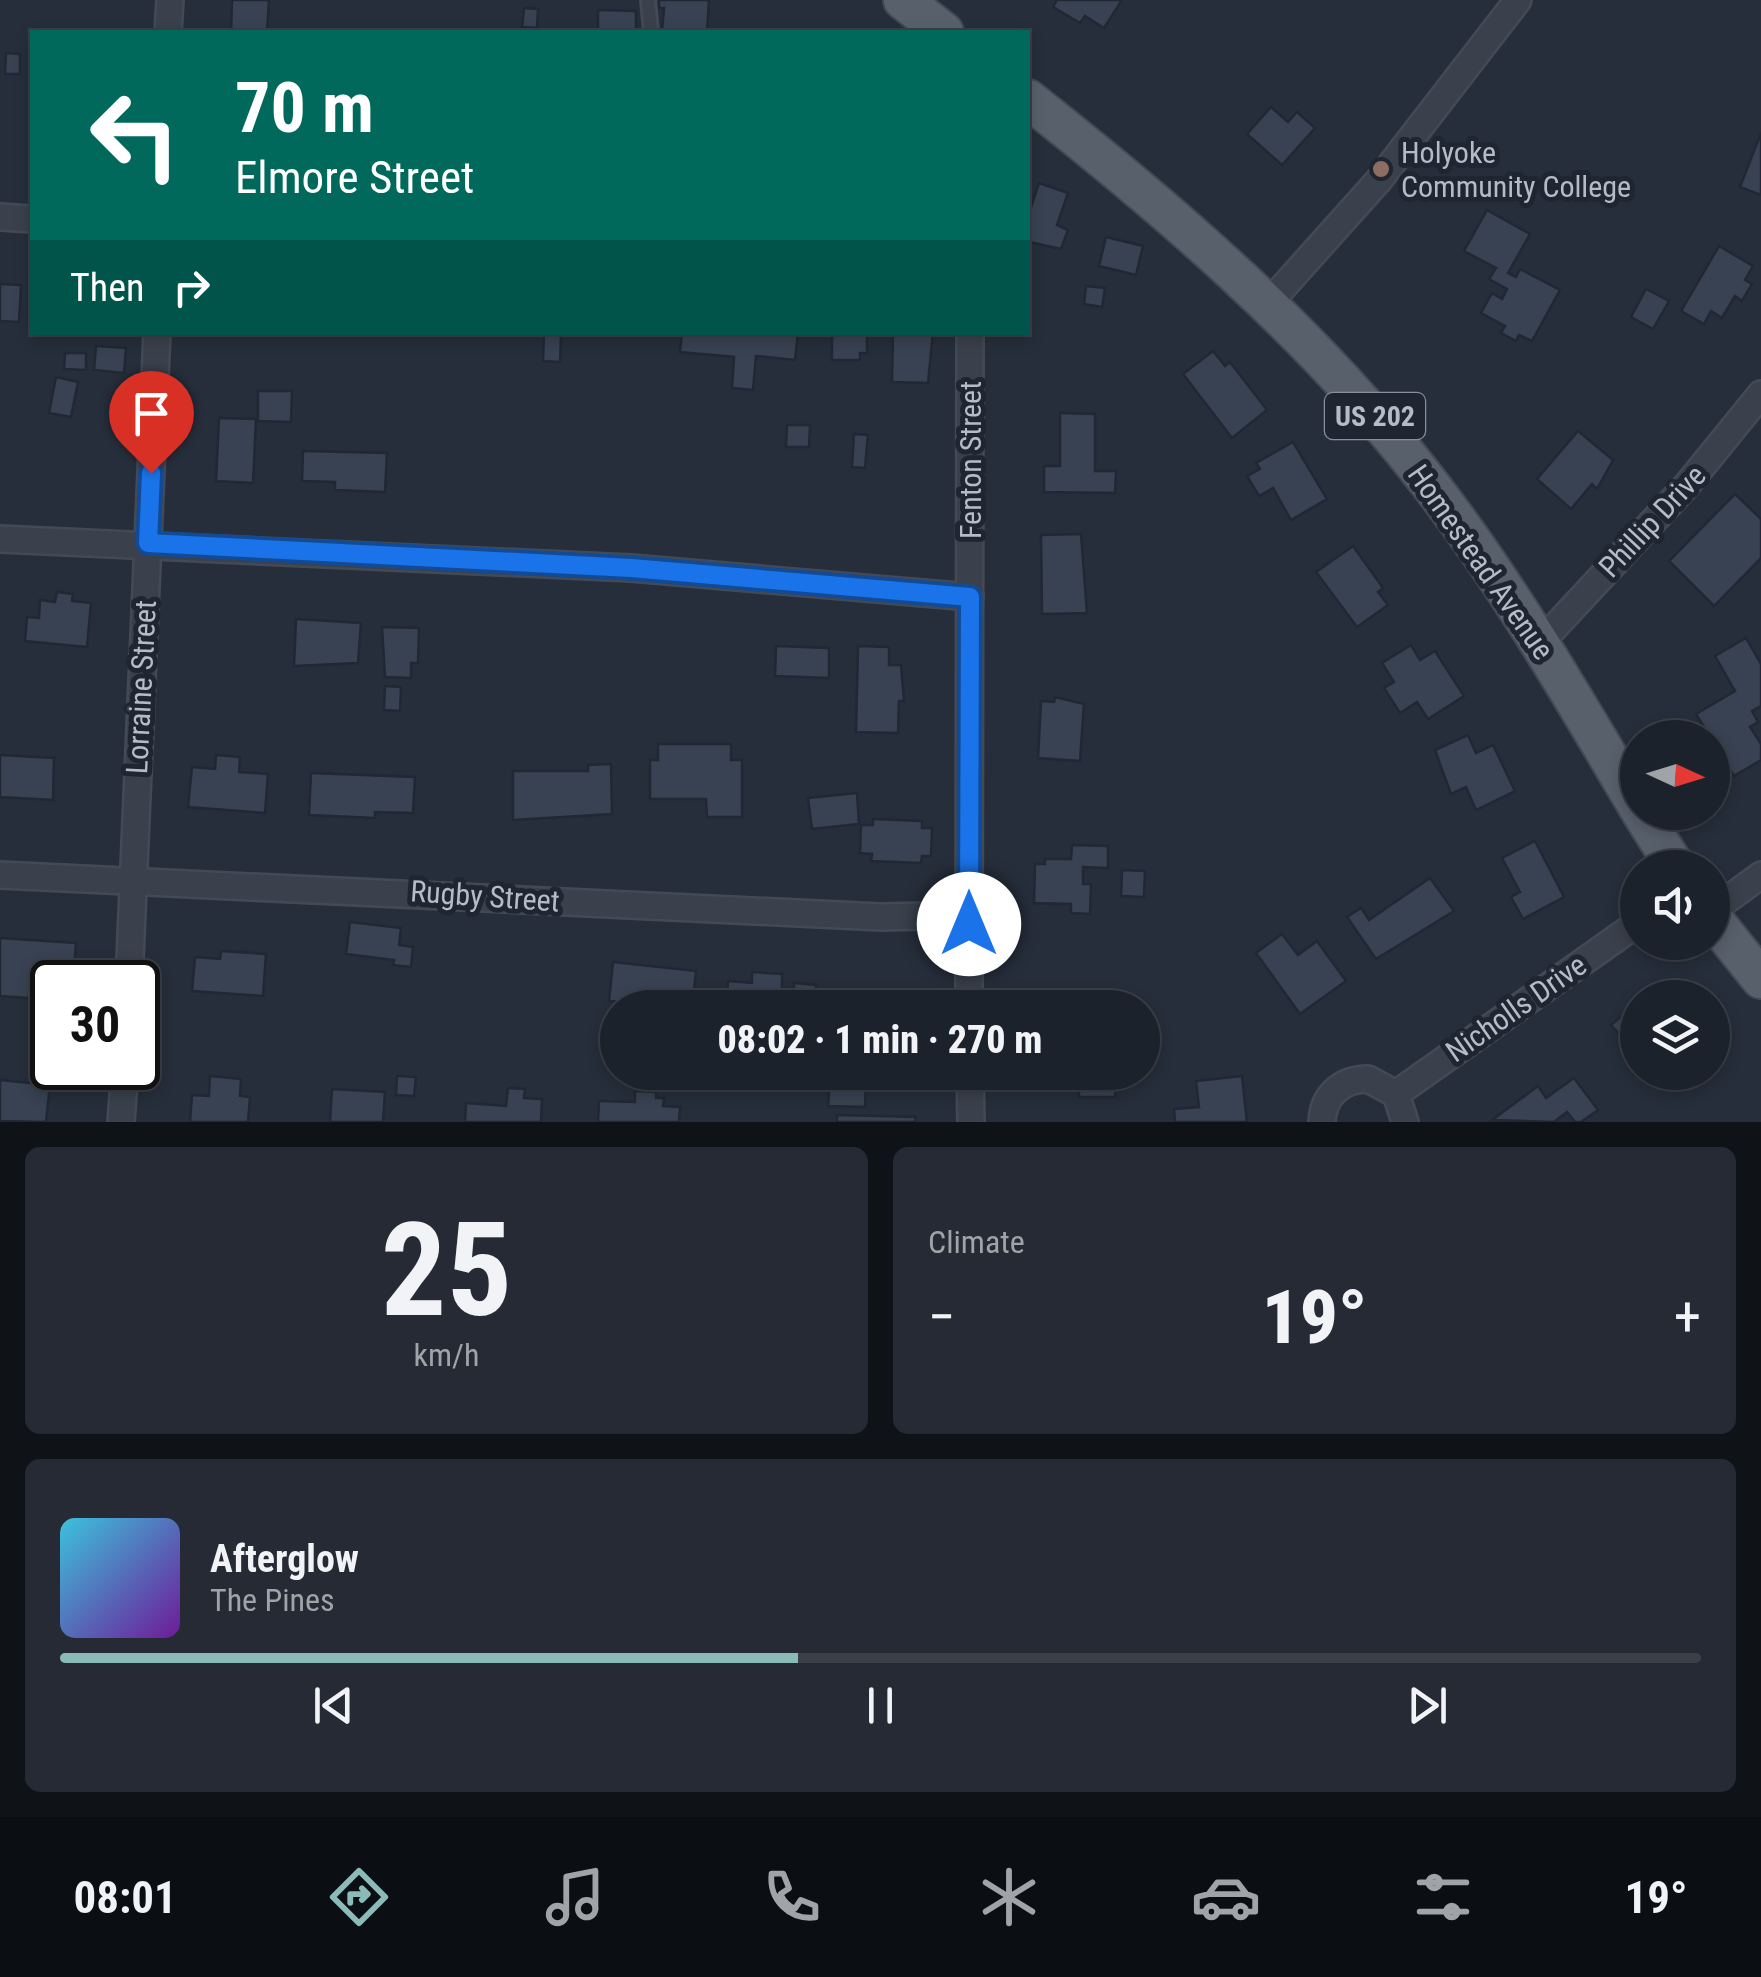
<!DOCTYPE html>
<html lang="en">
<head>
<meta charset="utf-8">
<style>
	body { margin:0; font-family:"Roboto Condensed",sans-serif; background:#252a34; color:#f1f3f6; height:100vh; display:flex; flex-direction:column; font-size:38px; white-space:nowrap }
	* { box-sizing:border-box; margin:0 }
	p { font-size:32px; color:#a0a4a9 }
	.icon { flex:none; width:55px; height:55px; fill:none; stroke:currentColor; stroke-width:2; stroke-linecap:round; stroke-linejoin:round }
	.map { position:relative; height:1122px; overflow:hidden }
	.details { display:flex; flex-direction:column; gap:25px; padding:25px; background:#0f1318; flex:1 }
	.details>* { flex:none }
	.banner { position:absolute; left:30px; top:30px; width:1000px; height:305px; border-radius:0px; box-shadow:0 5px 15px #0003,0 0 0 2px #3a3f48; background:#00695c; color:#fff; overflow:hidden }
	.needle { width:65px; rotate:94deg }
	.buttons { position:absolute; left:1620px; top:720px; display:grid; gap:20px }
	.buttons a { display:grid; place-items:center; width:110px; height:110px; border-radius:50%; background:#1c222c; box-shadow:0 5px 15px #0003,0 0 0 2px #3a3f48; font-size:50px }
	.speed { position:absolute; left:30px; top:960px; display:flex; gap:20px; font-size:50px; font-weight:700; text-align:center }
	.speed>* { display:grid; place-content:center; width:130px; height:130px; border-radius:50%; background:#1c222c; box-shadow:0 5px 15px #0003,0 0 0 2px #3a3f48; line-height:1 }
	.speed .limit { border:5px solid #111; border-radius:15px; background:#fff; color:#111 }
	.pin { position:absolute; display:grid; place-items:center; width:85px; height:85px; color:#fff; margin:-102px -42px; border-radius:50% 50% 50% 0; rotate:-45deg; box-shadow:0 0 10px #0007 }
	.pin .icon { rotate:45deg }
	.me { position:absolute; width:110px; margin:-55px; rotate:0deg; stroke-linejoin:round; filter:drop-shadow(0 0 8px #0008) }
	.turn { display:flex; align-items:center; gap:35px; height:210px; padding:0 40px; font-size:45px }
	.turn .icon { width:130px; height:130px; stroke-width:2.5 }
	.turn b { display:block; font-size:70px; line-height:85px }
	.then { display:flex; align-items:center; height:95px; padding:0 40px; background:#0003; gap:20px; font-size:38px }
	.big { font-size:75px; font-weight:800; line-height:1.1 }
	.details .tile { flex:1; display:flex; flex-direction:column; justify-content:center; gap:15px; min-width:0; padding:0 35px; border-radius:15px; background:#252a34 }
	.details .dial { align-items:center; gap:0 }
	.dial b { font-size:130px; line-height:1 }
	.song { display:flex; align-items:center; gap:30px }
	.cover { width:120px; height:120px; border-radius:15px; background:linear-gradient(135deg,hsl(190 70% 55%),hsl(280 70% 35%)) }
	.played { height:10px; border-radius:5px; background:linear-gradient(90deg,#8bbbb9 45%,#3a3f48 45%) }
	.keys { display:flex; justify-content:space-around; direction:ltr }
	.heat { display:flex; justify-content:space-between; align-items:center; font-size:55px; direction:ltr }
	.details .tiles { flex:1; display:grid; gap:25px; grid-template-columns:1fr 1fr }
	.tile:last-child { grid-column:span 2 }
	.trip { position:absolute; left:600px; top:990px; width:560px; height:100px; border-radius:50px; background:#1c222c; box-shadow:0 5px 15px #0003,0 0 0 2px #3a3f48; font-weight:800; line-height:100px; text-align:center }
	.menu { display:flex; height:160px; justify-content:space-around; align-items:center; background:#0b0e12; color:#a0a4a9 }
	.menu .icon { width:70px; height:70px }
	.menu .on { color:#8bbbb9 }
	.menu b { font-size:45px; color:#f1f3f6 }
	.map>svg:first-child { display:block }
	.building { fill:#384252; stroke:#212833; stroke-width:2.5 }
	.lines { fill:none; stroke-linecap:round; stroke-linejoin:round }
	.lane-casing { stroke:#434a55; stroke-width:18 }
	.street-casing { stroke:#434a55; stroke-width:30 }
	.primary-casing { stroke:#434a55; stroke-width:42 }
	.lane { stroke:#3a414c; stroke-width:12 }
	.street { stroke:#3a414c; stroke-width:25 }
	.primary { stroke:#58606c; stroke-width:38 }
	.route-casing { stroke:#114b97; stroke-width:25 }
	.route { stroke:#1a73e8; stroke-width:18 }
	.education-dot { fill:#8d6e63; stroke:#1f2631; stroke-width:4 }
	.labels { text-anchor:middle; dominant-baseline:central; stroke-width:10; stroke-linejoin:round; paint-order:stroke }
	.shield { fill:#1f2631; stroke:#898f9a; stroke-width:2.5 }
	.shield-label { font-size:28px; font-weight:bold; fill:#b6bcc7 }
	.poi-label { font-size:30px; fill:#b6bcc7; stroke:#1f2631; text-anchor:start }
	.street-label { font-size:30px; fill:#b6bcc7; stroke:#1f2631 }
</style>
</head>
<body>
<div class="map">
<svg width="1761" height="1122" viewBox="0 0 1761 1122">
	<rect width="100%" height="100%" fill="#262e3b"/>
	<g class="building">
		<path d="M232,0H269L267,32H231Z"/>
		<path d="M659,0H709L707,32H662L664,8H659Z"/>
		<path d="M1057,0H1122L1104,28L1085,16L1080,23L1053,7Z"/>
		<path d="M524,8L538,9L537,28L522,27Z"/>
		<path d="M598,10L636,11V32H598Z"/>
		<path d="M6,53L20,54V74H5Z"/>
		<path d="M1271,107L1288,122L1297,112L1315,128L1282,165L1247,134Z"/>
		<path d="M1761,133V195L1740,187Z"/>
		<path d="M1039,183L1068,193L1057,225L1068,230L1061,249L1030,242L1028,249V216Z"/>
		<path d="M1487,210L1530,234L1508,273L1516,277L1520,269L1560,290L1532,341L1519,335L1516,341L1501,333L1505,326L1481,313L1492,293L1502,299L1507,289L1489,279L1496,268L1464,251Z"/>
		<path d="M1106,237L1143,246L1136,275L1099,266Z"/>
		<path d="M1719,246L1753,266L1745,280L1752,284L1742,301L1735,296L1722,318L1711,311L1704,324L1681,311Z"/>
		<path d="M0,284L21,285L19,322L0,321Z"/>
		<path d="M1086,286L1105,288L1102,307L1084,304Z"/>
		<path d="M1646,289L1669,301L1653,329L1631,317Z"/>
		<path d="M682,332H798L795,360L756,356L753,390L732,388L734,357L680,352Z"/>
		<path d="M832,332L867,335V353H860V360H832Z"/>
		<path d="M893,332H933L928,383L892,382Z"/>
		<path d="M544,335L561,336L560,362L543,361Z"/>
		<path d="M96,346L126,348L124,373L94,370Z"/>
		<path d="M1213,351L1225,366L1230,362L1267,410L1232,438L1183,374Z"/>
		<path d="M65,353H86V370L64,369Z"/>
		<path d="M56,377L78,382L71,417L49,413Z"/>
		<path d="M258,391H292L291,422L258,421Z"/>
		<path d="M1060,413L1095,414V471H1116L1115,493L1044,492V466H1060Z"/>
		<path d="M219,418L256,419L253,483L216,481Z"/>
		<path d="M787,425H810L809,447H786Z"/>
		<path d="M1578,431L1613,460L1597,489L1592,484L1571,509L1537,479Z"/>
		<path d="M854,434L868,435L865,468L852,467Z"/>
		<path d="M1293,442L1327,499L1291,520L1273,488L1259,496L1247,476L1260,469L1256,463Z"/>
		<path d="M303,451L387,453L385,492L335,490V482L302,481Z"/>
		<path d="M1735,494L1761,519V558L1714,606L1669,561Z"/>
		<path d="M1081,534L1087,613L1042,614L1041,535Z"/>
		<path d="M1353,546L1383,588L1378,592L1388,605L1357,627L1316,572Z"/>
		<path d="M57,592L73,594L72,601L91,603L87,647L25,641L27,617L39,618L40,600L55,602Z"/>
		<path d="M296,619L361,623L358,663L294,666Z"/>
		<path d="M382,627L419,628L418,663H411V678L385,677Z"/>
		<path d="M1746,638L1761,664V706L1752,711L1758,722L1750,727L1761,744V760L1734,776L1696,714L1735,691L1715,656Z"/>
		<path d="M1411,645L1420,660L1435,651L1464,696L1428,719L1417,702L1400,713L1384,688L1394,682L1382,663Z"/>
		<path d="M776,646L829,648V678L775,676Z"/>
		<path d="M858,646L889,647V665H901L904,701H899L898,733L856,732Z"/>
		<path d="M385,686L401,687L400,711L384,710Z"/>
		<path d="M1055,697L1084,704L1080,761L1038,758L1041,701L1054,702Z"/>
		<path d="M1468,735L1476,753L1493,745L1515,791L1476,810L1466,787L1451,794L1435,750Z"/>
		<path d="M658,744H731V760H742V817H707L706,799H650V760H658Z"/>
		<path d="M0,755L54,758L53,800L0,797Z"/>
		<path d="M216,755L240,757L239,772L268,774L265,813L188,807L192,767L215,769Z"/>
		<path d="M611,764L612,814L513,820V771H588V765Z"/>
		<path d="M311,773L415,777L413,813L375,812V818L309,815Z"/>
		<path d="M857,793L859,824L812,829L808,798Z"/>
		<path d="M873,819L922,821V828H932L931,856H922L921,863L871,861L872,854L860,853L861,825H873Z"/>
		<path d="M1535,841L1564,897L1523,919L1511,897L1520,892L1502,858Z"/>
		<path d="M1072,845L1108,846V868L1083,867V884H1091L1090,914L1071,913V904L1034,903L1035,864H1045V859H1071Z"/>
		<path d="M1122,870L1145,871L1144,897L1121,896Z"/>
		<path d="M1430,878L1454,911L1376,959L1347,917L1361,908L1369,920Z"/>
		<path d="M350,922L401,928L399,945L413,947L411,967L393,965L394,960L346,954Z"/>
		<path d="M1282,934L1298,955L1317,941L1346,981L1300,1014L1256,953Z"/>
		<path d="M0,938L76,943L73,982L30,980L29,998L0,996Z"/>
		<path d="M221,951L266,954L263,996L192,991L195,957L220,959Z"/>
		<path d="M613,962L696,971L692,1008L609,1001Z"/>
		<path d="M752,972L782,974V989H794V983L816,985L815,1008H726L728,981L752,983Z"/>
		<rect x="1038" y="999" width="47" height="9"/>
		<path d="M1638,1002V1054L1611,1025Z"/>
		<rect x="1079" y="1072" width="36" height="25"/>
		<path d="M210,1076L241,1079L240,1096L250,1097L248,1122H190L192,1095L209,1096Z"/>
		<path d="M397,1076L416,1077L414,1096L396,1095Z"/>
		<path d="M1242,1076L1247,1122H1175L1174,1109L1199,1107L1196,1081Z"/>
		<path d="M830,1078L866,1079L865,1107L828,1106Z"/>
		<path d="M1574,1078L1598,1110L1581,1122H1575L1567,1112L1554,1122L1492,1120L1538,1086L1546,1098Z"/>
		<path d="M0,1080L50,1085L46,1122L0,1121Z"/>
		<path d="M508,1088L525,1089L524,1098L542,1099L541,1122H465L466,1103L506,1106Z"/>
		<path d="M332,1089L385,1092L383,1122H330Z"/>
		<path d="M635,1091L656,1092V1098H664L663,1106L680,1107L679,1122H598L599,1101L635,1102Z"/>
		<path d="M837,1115L916,1117L915,1122H837Z"/>
	</g>
	<g class="lines">
		<g class="lane-casing">
			<path id="lane" d="M648,0L651,32"/>
		</g>
		<g class="street-casing">
			<g id="street">
				<path d="M168,32L170,0"/>
				<path d="M0,217L32,219"/>
				<path d="M1268,304L1379,180L1518,0"/>
				<path d="M0,539L631,568L970,597"/>
				<path d="M1539,644L1687,485L1761,394"/>
				<path d="M0,875L881,917L969,915"/>
				<path d="M1712,911L1761,875"/>
				<path d="M129,982L157,332"/>
				<path d="M969,1008L970,332"/>
				<path d="M970,1072L971,1122"/>
				<path d="M1396,1094L1638,923"/>
				<path d="M121,1122L125,1068"/>
				<path d="M1322,1122C1323,1095 1342,1079 1368,1079L1396,1094L1405,1122"/>
			</g>
		</g>
		<g class="primary-casing">
			<g id="primary">
				<path d="M903,0L944,32"/>
				<path d="M1028,99C1169,210 1306,328 1418,469C1502,574 1569,691 1638,807"/>
				<path d="M1641,812L1676,868"/>
				<path d="M1712,918L1761,979"/>
			</g>
		</g>
		<use href="#lane" class="lane"/>
		<use href="#street" class="street"/>
		<use href="#primary" class="primary"/>
	</g>
	<g class="lines">
		<g class="route-casing">
			<path id="route" d="M151,473L148,543L631,568L970,597L969,924"/>
		</g>
		<use href="#route" class="route"/>
	</g>
	<circle class="education-dot" cx="1381" cy="169" r="10"/>
	<g class="labels">
		<rect class="shield" x="1325" y="393" width="100" height="46" rx="8"/>
		<g class="shield-label">
			<text x="1375" y="416">US 202</text>
		</g>
		<g class="poi-label">
			<text x="1401" y="152">Holyoke<tspan x="1401" dy="34">Community College</tspan></text>
		</g>
		<g class="street-label">
			<text transform="translate(970 460) rotate(-90)">Fenton Street</text>
			<text transform="translate(1652 521) rotate(-47)">Phillip Drive</text>
			<text transform="translate(1481 562) rotate(55)">Homestead Avenue</text>
			<text transform="translate(141 687) rotate(-87)">Lorraine Street</text>
			<text transform="translate(485 896) rotate(4)">Rugby Street</text>
			<text transform="translate(1516 1008) rotate(-35)">Nicholls Drive</text>
		</g>
	</g>
</svg>
<div class="buttons">
<a><svg class="needle" viewBox="-14 -14 28 28"><path d="M0-13l5 13h-10z" fill="#e53935"/><path d="M0 13l5-13h-10z" fill="#a0a4a9"/></svg></a>
<a><svg class="icon" aria-label="sound" viewBox="0 0 24 24"><path d="M4 9h4l5-4v14l-5-4H4zM17 9q2 3 0 6"/></svg></a>
<a><svg class="icon" aria-label="layers" viewBox="0 0 24 24"><path d="M12 4l9 5-9 5-9-5zM3 14l9 5 9-5"/></svg></a>
</div>
<div class="speed"><div class="limit">30</div></div>
<div class="pin" style="left:151px;top:473px;background:#d93025"><svg class="icon" aria-label="arrive" viewBox="0 0 24 24"><path d="M6 21V4h12l-3 4 3 4H6"/></svg></div>
<svg class="me" style="left:969px;top:924px" viewBox="-20 -20 40 40"><circle r="19" fill="#fff"/><path d="M0-13L10 11 0 6-10 11z" fill="#1a73e8"/></svg>
<div class="trip">08:02 · 1 min · 270 m</div>
<div class="banner">
<div class="turn"><svg class="icon" aria-label="left" viewBox="0 0 24 24"><path d="M17 20v-9H6M10 6l-5 5 5 5"/></svg><div><b>70 m</b>Elmore Street</div></div>
<div class="then">Then<svg class="icon" aria-label="right" viewBox="0 0 24 24"><path d="M7 20v-9h11M14 6l5 5-5 5"/></svg></div>
</div>
</div>
<section class="details">
<div class="tiles">
<div class="tile dial"><b>25</b><p>km/h</p></div>
<div class="tile"><p>Climate</p>
<div class="heat"><a>−</a><b class="big">19°</b><a>+</a></div>
</div>
<div class="tile">
<div class="song"><i class="cover"></i><div><b>Afterglow</b><p>The Pines</p></div></div>
<div class="played"></div>
<div class="keys"><svg class="icon" aria-label="previous" viewBox="0 0 24 24"><path d="M18 5L8 12l10 7zM5 5v14"/></svg><svg class="icon" aria-label="pause" viewBox="0 0 24 24"><path d="M8 5v14M16 5v14"/></svg><svg class="icon" aria-label="next" viewBox="0 0 24 24"><path d="M6 5l10 7-10 7zM19 5v14"/></svg></div>
</div>
</div>
</section>
<nav class="menu">
<b>08:01</b>
<svg class="icon on" aria-label="directions" viewBox="0 0 24 24"><path d="M12 3l9 9-9 9-9-9zM9 14v-3h6M13 9l2 2-2 2"/></svg>
<svg class="icon" aria-label="music" viewBox="0 0 24 24"><path d="M9 18V5l10-2v13"/><circle cx="6" cy="18" r="3"/><circle cx="16" cy="16" r="3"/></svg>
<svg class="icon" aria-label="phone" viewBox="0 0 24 24"><path d="M5 4h4l2 5-3 2q2 4 5 5l2-3 5 2v4C11 20 4 13 5 4z"/></svg>
<svg class="icon" aria-label="climate" viewBox="0 0 24 24"><path d="M12 3v18M4 7l16 10M4 17L20 7"/></svg>
<svg class="icon" aria-label="car" viewBox="0 0 24 24"><path d="M5 17H2v-5l4-1 3-4h7l3 4 3 1v5h-3M9 17h6M6 11h13"/><circle cx="7" cy="17" r="2"/><circle cx="17" cy="17" r="2"/></svg>
<svg class="icon" aria-label="filters" viewBox="0 0 24 24"><path d="M4 7h16M4 17h16"/><circle cx="9" cy="7" r="2"/><circle cx="15" cy="17" r="2"/></svg>
<b>19°</b>
</nav>
</body>
</html>
